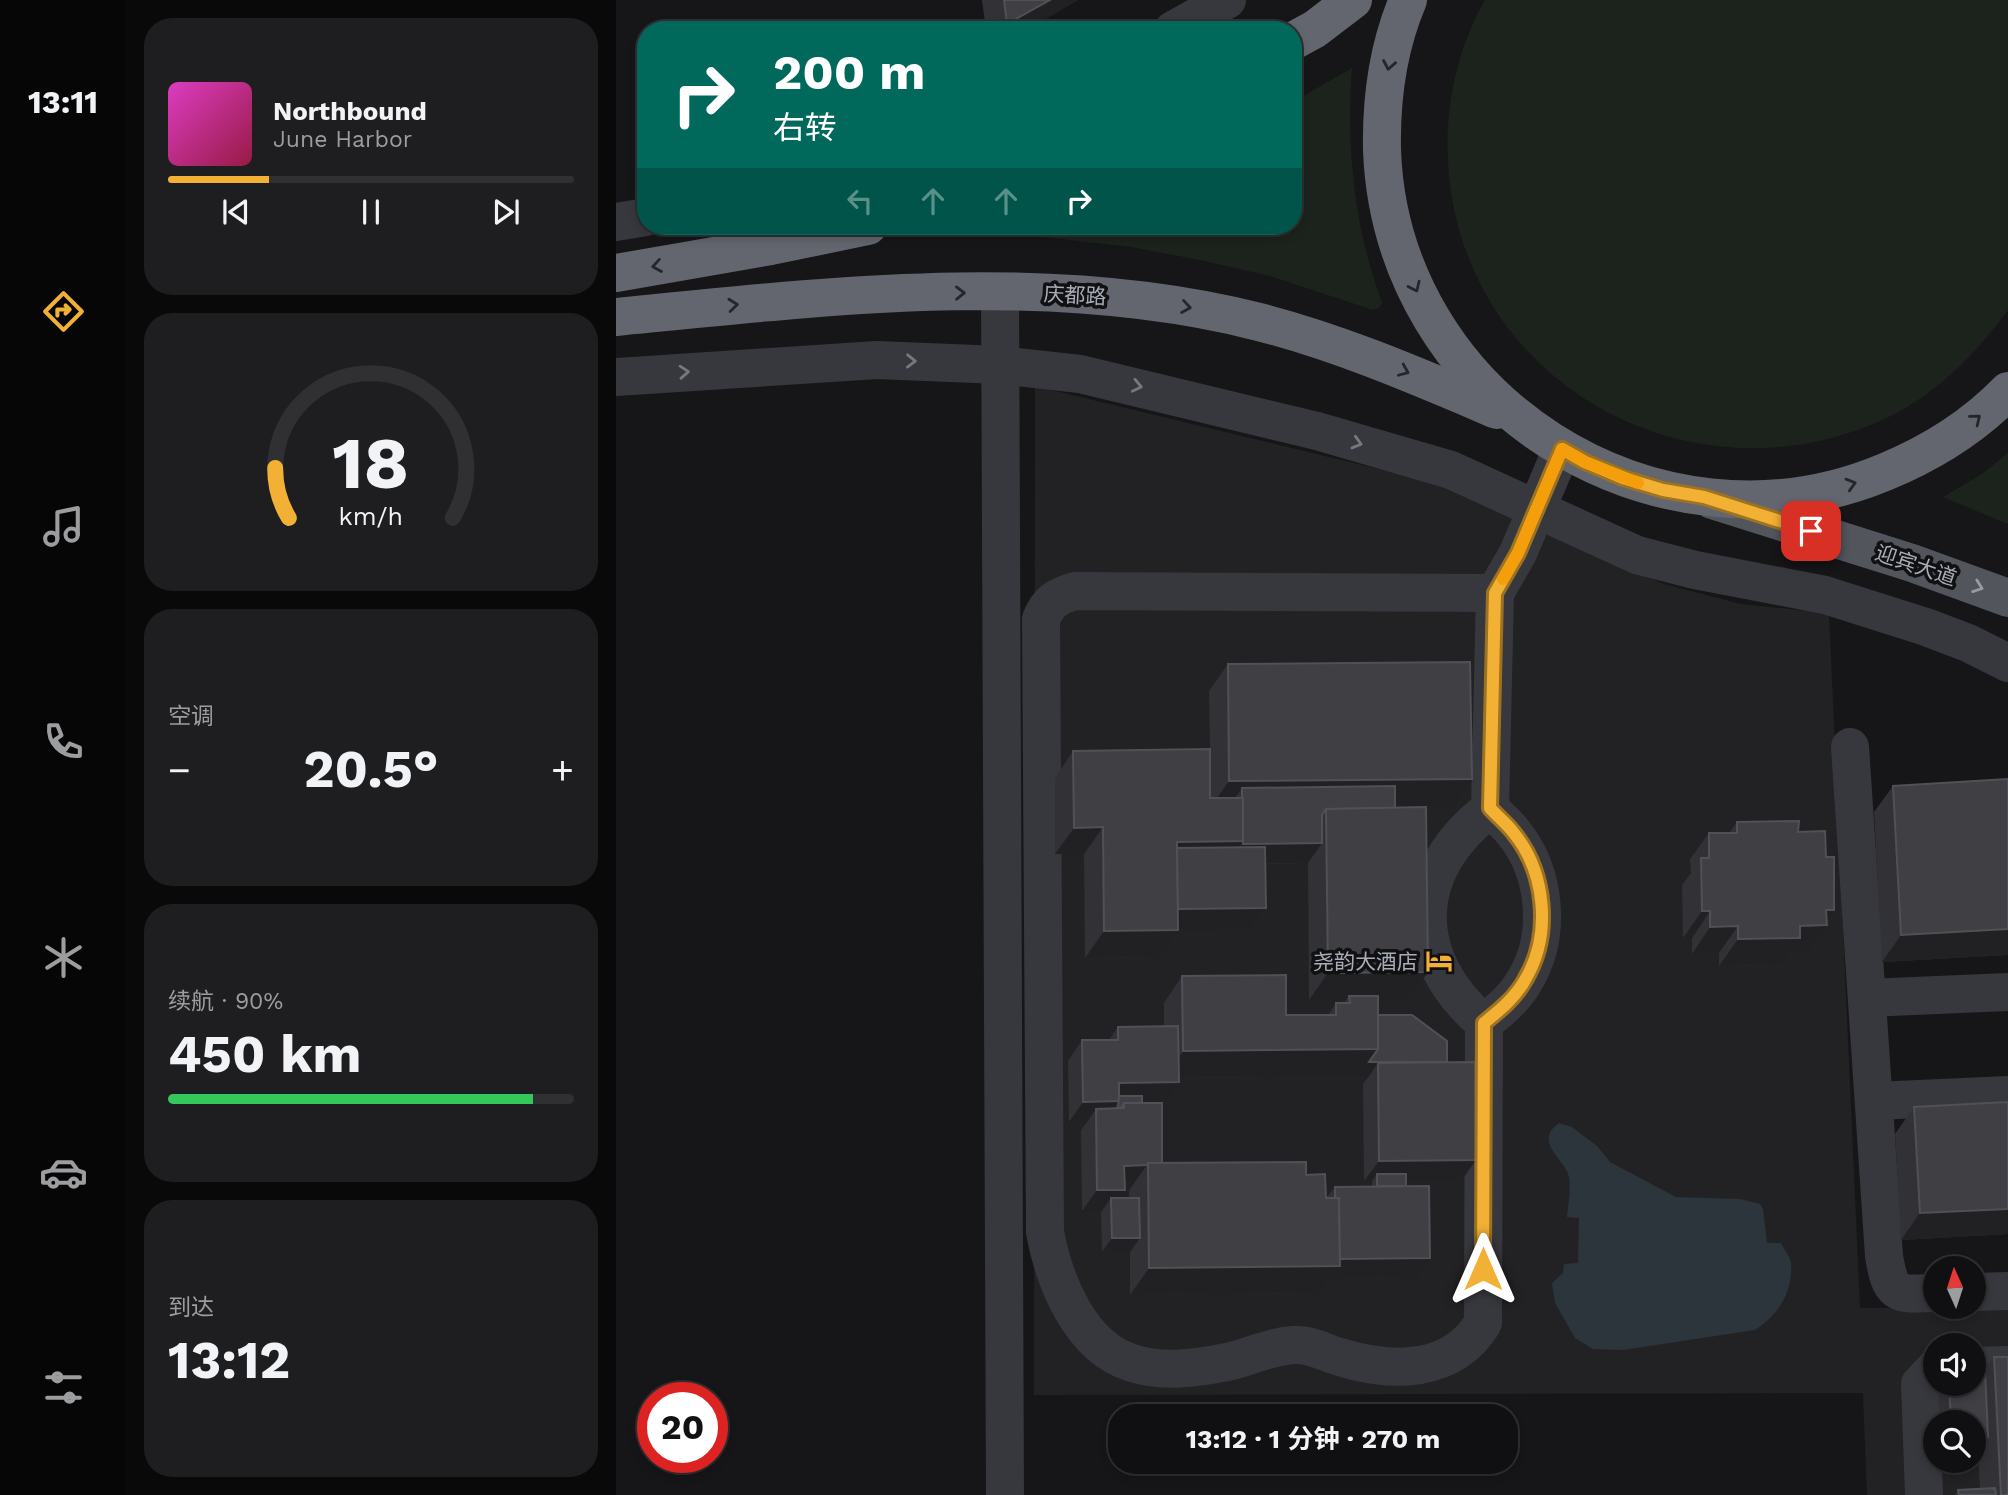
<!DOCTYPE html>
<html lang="zh">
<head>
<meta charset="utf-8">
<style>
	body { margin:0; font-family:"Work Sans","Noto Sans SC",sans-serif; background:#1e1e20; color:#f1f3f6; height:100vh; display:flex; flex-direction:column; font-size:26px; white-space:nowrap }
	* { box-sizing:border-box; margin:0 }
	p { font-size:23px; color:#9c9d9f }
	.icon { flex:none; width:38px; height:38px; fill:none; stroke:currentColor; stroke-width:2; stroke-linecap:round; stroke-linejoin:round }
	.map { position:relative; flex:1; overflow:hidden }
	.details { display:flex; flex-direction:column; gap:18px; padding:18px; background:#09090a; width:490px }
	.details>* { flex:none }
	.hud { position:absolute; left:21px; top:21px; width:665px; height:214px; border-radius:28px; box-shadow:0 4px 10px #0003,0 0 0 2px #303032; background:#00695c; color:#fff; overflow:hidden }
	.needle { width:46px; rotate:357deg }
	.fabs { position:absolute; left:1307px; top:1256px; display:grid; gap:14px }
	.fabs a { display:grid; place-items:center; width:63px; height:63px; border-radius:50%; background:#101012; box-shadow:0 4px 10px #0003,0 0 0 2px #303032; font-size:35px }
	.speed { position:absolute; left:21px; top:1382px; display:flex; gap:14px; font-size:35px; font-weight:700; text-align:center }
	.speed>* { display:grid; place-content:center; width:91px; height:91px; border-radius:50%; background:#101012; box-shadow:0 4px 10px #0003,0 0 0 2px #303032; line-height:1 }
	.speed .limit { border:10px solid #d22; background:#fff; color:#111 }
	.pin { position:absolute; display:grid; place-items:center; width:60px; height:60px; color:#fff; margin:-30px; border-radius:14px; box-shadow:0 4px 10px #0006 }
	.me { position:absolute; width:77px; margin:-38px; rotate:0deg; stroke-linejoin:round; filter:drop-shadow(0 0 5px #0008) }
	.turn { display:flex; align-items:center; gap:24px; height:147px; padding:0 21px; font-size:32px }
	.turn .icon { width:91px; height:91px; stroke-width:2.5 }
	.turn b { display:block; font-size:49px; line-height:60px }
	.lanes { display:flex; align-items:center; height:66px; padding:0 21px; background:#0003; justify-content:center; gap:35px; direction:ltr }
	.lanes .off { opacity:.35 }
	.big { font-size:52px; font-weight:700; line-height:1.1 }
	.details .tile { flex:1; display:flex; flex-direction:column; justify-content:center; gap:10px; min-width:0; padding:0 24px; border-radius:28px; background:#1e1e20 }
	.details .dial { align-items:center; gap:0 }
	.dial svg { height:182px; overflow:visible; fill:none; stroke:#303032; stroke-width:7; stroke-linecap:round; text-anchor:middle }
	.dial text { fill:#f1f3f6; stroke:none }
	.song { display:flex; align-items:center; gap:21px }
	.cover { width:84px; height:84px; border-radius:10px; background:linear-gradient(135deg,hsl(310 70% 55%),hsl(340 70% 35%)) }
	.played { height:7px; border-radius:4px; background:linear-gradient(90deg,#f2b134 25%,#303032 25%) }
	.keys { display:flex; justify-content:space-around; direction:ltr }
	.heat { display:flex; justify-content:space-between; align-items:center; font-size:38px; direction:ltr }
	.charge { height:10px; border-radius:5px; background:linear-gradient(90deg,#34c759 90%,#303032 0) }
	.trip { position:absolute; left:492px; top:1404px; width:410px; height:70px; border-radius:28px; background:#101012; box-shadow:0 4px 10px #0003,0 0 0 2px #303032; font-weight:700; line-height:70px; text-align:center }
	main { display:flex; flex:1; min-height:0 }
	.dock { display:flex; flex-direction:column; width:126px; justify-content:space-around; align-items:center; background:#060607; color:#9c9d9f }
	.dock .icon { width:49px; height:49px }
	.dock .current { color:#f2b134 }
	.dock b { font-size:32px; color:#f1f3f6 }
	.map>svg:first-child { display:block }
	.built { fill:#222225; fill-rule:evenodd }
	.green { fill:#1c231d }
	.water { fill:#2c353c }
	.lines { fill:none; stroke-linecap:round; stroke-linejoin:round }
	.minor { stroke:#37383d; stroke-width:38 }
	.major { stroke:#53555c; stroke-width:38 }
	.highway { stroke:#63666e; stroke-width:38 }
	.wall { fill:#323236; fill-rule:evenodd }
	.shaded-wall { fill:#212124 }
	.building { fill:#3f3f44; stroke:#4f5156; stroke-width:2 }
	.oneway { stroke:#26262a }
	.oneway2 { stroke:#757881 }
	.oneway3 { stroke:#979ba6 }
	.route-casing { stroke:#9d7322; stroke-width:18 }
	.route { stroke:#f2b134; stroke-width:12 }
	.slow { stroke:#f59e0b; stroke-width:12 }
	.labels { text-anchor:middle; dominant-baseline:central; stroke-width:7; stroke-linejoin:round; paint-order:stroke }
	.street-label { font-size:21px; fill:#a8adb8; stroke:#111113 }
	.poi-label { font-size:21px; fill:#a8adb8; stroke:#111113; text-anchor:end }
</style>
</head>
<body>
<main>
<nav class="dock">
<b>13:11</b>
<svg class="icon current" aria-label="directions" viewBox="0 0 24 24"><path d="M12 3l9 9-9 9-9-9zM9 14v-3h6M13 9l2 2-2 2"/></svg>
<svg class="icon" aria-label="music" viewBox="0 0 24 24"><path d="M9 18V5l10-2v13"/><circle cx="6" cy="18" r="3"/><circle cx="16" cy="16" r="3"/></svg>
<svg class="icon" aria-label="phone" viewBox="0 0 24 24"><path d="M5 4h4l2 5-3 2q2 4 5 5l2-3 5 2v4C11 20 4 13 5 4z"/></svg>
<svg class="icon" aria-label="climate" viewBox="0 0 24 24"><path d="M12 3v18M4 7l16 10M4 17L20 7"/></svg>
<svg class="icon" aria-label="car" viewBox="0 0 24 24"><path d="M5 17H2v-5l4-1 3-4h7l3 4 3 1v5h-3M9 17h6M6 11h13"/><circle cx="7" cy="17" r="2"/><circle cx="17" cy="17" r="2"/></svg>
<svg class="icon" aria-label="filters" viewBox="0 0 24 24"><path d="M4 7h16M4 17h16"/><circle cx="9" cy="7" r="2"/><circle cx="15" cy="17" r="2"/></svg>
</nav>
<section class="details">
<div class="tile">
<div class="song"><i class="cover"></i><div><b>Northbound</b><p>June Harbor</p></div></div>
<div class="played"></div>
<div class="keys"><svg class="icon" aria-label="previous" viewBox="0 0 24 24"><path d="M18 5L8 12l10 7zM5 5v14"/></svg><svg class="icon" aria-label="pause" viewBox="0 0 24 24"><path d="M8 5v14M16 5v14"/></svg><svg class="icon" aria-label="next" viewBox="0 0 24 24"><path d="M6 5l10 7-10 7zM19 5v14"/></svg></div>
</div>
<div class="tile dial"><svg viewBox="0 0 100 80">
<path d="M14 69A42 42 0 1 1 86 69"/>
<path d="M14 69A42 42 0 0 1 8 47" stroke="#f2b134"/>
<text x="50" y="56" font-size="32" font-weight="700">18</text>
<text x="50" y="72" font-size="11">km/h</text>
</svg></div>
<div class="tile"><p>空调</p>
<div class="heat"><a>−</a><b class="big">20.5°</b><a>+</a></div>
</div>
<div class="tile"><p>续航 · 90%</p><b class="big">450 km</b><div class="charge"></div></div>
<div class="tile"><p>到达</p><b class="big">13:12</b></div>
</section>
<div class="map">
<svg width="1392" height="1495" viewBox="0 0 1392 1495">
	<rect width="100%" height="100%" fill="#161618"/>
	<path class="built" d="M419,386L829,485L1048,584L1125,604L1213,613L1244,1308L1392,1307V1495H1251L1247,1393L418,1395ZM1320,1346H1358V1384H1320ZM1320,1423H1358V1461H1320Z"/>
	<g class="green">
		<path d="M869,0H1392V310C1355,361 1308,406 1247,428C1055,500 843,372 832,162C829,106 841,49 869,0Z"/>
		<path d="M736,68C730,147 738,228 766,302L764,307L757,310L654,276L584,260L515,247L419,236L420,233L437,226H677V102Z"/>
		<path d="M1392,453V524L1327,497L1366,474Z"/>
	</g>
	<path class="water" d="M943,1123L956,1127L981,1146L994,1162L1060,1197L1124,1199L1144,1204L1147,1209L1151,1243H1165C1168,1249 1174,1257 1175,1263C1177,1293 1162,1315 1139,1330L1007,1350L977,1349L959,1338L939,1303L936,1283L947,1273L948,1264L962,1263L963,1218L951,1217C952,1205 955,1189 953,1177C950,1160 916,1142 943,1123Z"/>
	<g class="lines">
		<g class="minor">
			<path d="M557,30L611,0"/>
			<path d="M0,222L30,217"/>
			<path d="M384,292L389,1495"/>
			<path d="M0,377L261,360L384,365L464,374L701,431L835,470L1021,555L1079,570L1209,595L1310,627L1352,643L1392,663"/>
			<path d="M1234,747L1268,1256C1275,1298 1281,1294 1320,1293"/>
			<path d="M874,809C793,870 791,957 868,1023L867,1323C836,1374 775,1373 724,1357C708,1353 696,1344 678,1345C656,1346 633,1357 611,1362C581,1368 547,1373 516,1363C464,1347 438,1281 429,1232L425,619C432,602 441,596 459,591L879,593"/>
			<path d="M1251,998L1392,992"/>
			<path d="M868,1023C884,1010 899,998 909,980C936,935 930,872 897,832C890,823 881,816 874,809L879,593L902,553L946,449"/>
			<path d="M1258,1101L1392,1095"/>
			<path d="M1358,1292L1392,1291"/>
			<path d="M1358,1366L1392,1365"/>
			<path d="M1308,1495L1304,1384L1320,1367"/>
		</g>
		<path class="major" d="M1096,500L1296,563L1392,598"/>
		<g class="highway">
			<path d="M792,0C772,47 765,99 766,150C775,400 1039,568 1269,472C1315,453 1358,426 1392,391"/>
			<path d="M677,41L699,29L737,0"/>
			<path d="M0,273L155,246L252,226"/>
			<path d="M0,317C211,296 435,269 643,322C725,343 803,377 881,410"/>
		</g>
	</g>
	<g class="wall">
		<path d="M366,0H462L410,30H370Z"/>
		<path d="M612,664L837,806H779L812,972L793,999H762V1015L831,1062L860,1160L845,1181H790L800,1278L714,1279L705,1293L514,1295V1252H486L485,1212L486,1211H466L465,1130L471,1122H453L452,1061L466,1040H493L502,1027L548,1026V1003L566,976L670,1015H712L720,1003H728L730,1000H693L692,863L649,864L650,908L635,929H562L543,957L469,958L468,854H439V778L457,751L594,749L593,691ZM753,1076L747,1084L748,1181H756V1186L719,1187L710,1198L690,1175L546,1163L543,1103H549L563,1078ZM509,1186H516L513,1190V1198H503Z"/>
		<path d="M1277,786L1392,955L1266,962L1258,812Z"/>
		<path d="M1121,822L1182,832L1210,920L1192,952L1174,953L1165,965L1103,966V953L1076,954V938H1067L1066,885L1075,873L1074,859L1093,833H1113Z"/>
		<path d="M1392,1102V1234L1285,1240L1279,1134L1298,1107Z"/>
		<path d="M1378,1357L1392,1495H1339L1342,1490L1364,1489L1362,1451H1358V1423H1324L1323,1386L1324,1384H1358Z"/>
	</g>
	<g class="shaded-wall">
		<path d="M434,0H462L410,30H387L391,24Z"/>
		<path d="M856,779L837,806L627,808L626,788L612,808H594L613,781Z"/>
		<path d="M487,827L468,854H439L458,828Z"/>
		<path d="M628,841L609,868H557L561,842Z"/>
		<path d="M706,843L692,863L613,864L627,844Z"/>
		<path d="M650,908L635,929L543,930L557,909Z"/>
		<path d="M1210,910H1218L1207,925H1211L1192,952L1174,953L1165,965L1103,966L1122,939L1184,926Z"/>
		<path d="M1086,911H1094L1076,938H1067Z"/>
		<path d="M1122,926L1103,953L1076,954L1094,927Z"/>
		<path d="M1392,929V955L1266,962L1285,935Z"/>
		<path d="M562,930L543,957L469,958L488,931Z"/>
		<path d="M812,972L793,999L734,1000L733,996L730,1000H693L712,973Z"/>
		<path d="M762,1049L788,1062L762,1063L753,1076L549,1078L567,1051Z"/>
		<path d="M563,1082L549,1103H502L489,1122L480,1109L471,1122H453L467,1102L503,1083Z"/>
		<path d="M860,1160L845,1181H761V1174L756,1181H748L763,1161Z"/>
		<path d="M531,1165L516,1186H494L508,1166Z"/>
		<path d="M481,1190H509L495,1210V1198L486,1211H466Z"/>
		<path d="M1392,1209V1234L1285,1240L1304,1213Z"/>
		<path d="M496,1238H524L514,1252H486Z"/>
		<path d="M814,1258L800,1278L714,1279L705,1293L514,1295L533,1268L719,1259Z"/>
		<path d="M1358,1437H1372L1362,1451H1358Z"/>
	</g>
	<g class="building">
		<path d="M388,0H434L391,24Z"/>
		<path d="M854,662L856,779L613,781L612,664Z"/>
		<path d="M594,749V798H627L628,841L561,842L562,930L488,931L487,827L458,828L457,751Z"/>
		<path d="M1392,779V929L1285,935L1277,786Z"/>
		<path d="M779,786V808L710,809L706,815V843L627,844V798H626V788Z"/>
		<path d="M810,807L812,972L712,973L710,809Z"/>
		<path d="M1183,821L1182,832L1209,831L1210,857H1218V910H1210L1211,925L1184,926V938L1122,939V926L1094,927V911H1086L1085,858H1093V833H1121V822Z"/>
		<path d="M649,847L650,908L562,909L561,848Z"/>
		<path d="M670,975V1015H720V1003H734L733,996H762V1049L567,1051L566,976Z"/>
		<path d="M762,1015H796L831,1041V1062H753L762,1049Z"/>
		<path d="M562,1026L563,1082L503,1083V1101L467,1102L466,1040H502V1027Z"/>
		<path d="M859,1062L860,1160L763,1161L762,1063Z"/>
		<path d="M503,1096H526V1103H508L504,1109H502Z"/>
		<path d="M1392,1102V1209L1304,1213L1298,1107Z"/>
		<path d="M508,1103H546V1163H532L531,1165L508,1166L509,1190H481L480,1109L508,1108Z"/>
		<path d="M690,1162V1175L709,1174L710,1198H723L724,1266L533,1268L532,1163Z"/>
		<rect x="761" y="1174" width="29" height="12"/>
		<path d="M813,1186L814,1258L724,1259L723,1198H719V1187Z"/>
		<path d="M495,1198H523L524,1238H496Z"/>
		<path d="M1378,1357H1392V1495H1385Z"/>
		<path d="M1369,1370L1372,1437H1358V1423H1335L1333,1384H1358V1371Z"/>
		<path d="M1379,1488L1380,1495H1343L1342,1490Z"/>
	</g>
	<defs><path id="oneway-chevron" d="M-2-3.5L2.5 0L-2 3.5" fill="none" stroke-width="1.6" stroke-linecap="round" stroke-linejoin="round" transform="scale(1.75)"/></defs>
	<g class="oneway">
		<use href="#oneway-chevron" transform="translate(773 65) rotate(100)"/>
		<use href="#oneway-chevron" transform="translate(41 266) rotate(170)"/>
		<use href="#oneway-chevron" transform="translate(799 287) rotate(65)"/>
		<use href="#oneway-chevron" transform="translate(344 293) rotate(-1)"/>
		<use href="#oneway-chevron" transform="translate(117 305) rotate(-6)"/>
		<use href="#oneway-chevron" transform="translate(570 307) rotate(9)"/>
		<use href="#oneway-chevron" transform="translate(788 371) rotate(23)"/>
		<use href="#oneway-chevron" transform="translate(1360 419) rotate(-39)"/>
		<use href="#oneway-chevron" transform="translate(1235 484) rotate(-16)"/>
	</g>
	<g class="oneway2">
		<use href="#oneway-chevron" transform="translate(295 361) rotate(1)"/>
		<use href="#oneway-chevron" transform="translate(68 372) rotate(-4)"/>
		<use href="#oneway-chevron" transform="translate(521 386) rotate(13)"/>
		<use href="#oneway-chevron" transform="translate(741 443) rotate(16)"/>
	</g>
	<use class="oneway3" href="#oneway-chevron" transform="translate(1362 587) rotate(20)"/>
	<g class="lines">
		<g class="route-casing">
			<path id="route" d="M867,1269L868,1023C884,1010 899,998 909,980C936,935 930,872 897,832C890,823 881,816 874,808L879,593L902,553L946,449L969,462L1007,478L1047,490L1088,497L1195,531"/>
		</g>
		<use href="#route" class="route"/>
		<path class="slow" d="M887,579L902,553L946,449L969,462L1022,483"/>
	</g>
	<defs>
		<g id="hotel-bare" transform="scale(2.1)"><path d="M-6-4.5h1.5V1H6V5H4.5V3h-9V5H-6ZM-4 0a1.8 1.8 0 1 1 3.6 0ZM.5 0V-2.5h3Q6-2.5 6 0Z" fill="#f2b134" stroke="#111113" stroke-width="2.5" paint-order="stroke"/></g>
	</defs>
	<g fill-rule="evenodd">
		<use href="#hotel-bare" x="823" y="961"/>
	</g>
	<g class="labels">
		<g class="street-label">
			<text transform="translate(459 295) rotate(3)">庆都路</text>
			<text transform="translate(1300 565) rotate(19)">迎宾大道</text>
		</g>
		<g class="poi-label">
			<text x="802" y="961">尧韵大酒店</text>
		</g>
	</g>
</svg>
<div class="fabs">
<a><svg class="needle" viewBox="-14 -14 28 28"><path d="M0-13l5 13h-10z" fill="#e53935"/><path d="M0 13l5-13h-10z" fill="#9c9d9f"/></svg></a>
<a><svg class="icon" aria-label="sound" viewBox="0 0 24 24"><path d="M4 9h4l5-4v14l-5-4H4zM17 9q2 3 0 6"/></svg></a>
<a><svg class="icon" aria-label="search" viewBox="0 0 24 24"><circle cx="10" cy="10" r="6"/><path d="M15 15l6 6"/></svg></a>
</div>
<div class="speed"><div class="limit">20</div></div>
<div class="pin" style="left:1195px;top:531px;background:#d93025"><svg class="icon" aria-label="arrive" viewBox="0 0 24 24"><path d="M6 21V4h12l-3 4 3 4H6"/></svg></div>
<svg class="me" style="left:867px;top:1269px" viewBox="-20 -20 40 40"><path d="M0-17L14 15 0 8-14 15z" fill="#f2b134" stroke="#fff" stroke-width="4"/></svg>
<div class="trip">13:12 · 1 分钟 · 270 m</div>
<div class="hud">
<div class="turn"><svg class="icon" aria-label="right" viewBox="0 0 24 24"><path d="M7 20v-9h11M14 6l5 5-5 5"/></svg><div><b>200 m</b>右转</div></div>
<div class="lanes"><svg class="icon off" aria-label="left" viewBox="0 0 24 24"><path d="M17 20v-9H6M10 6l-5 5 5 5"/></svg><svg class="icon off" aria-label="ahead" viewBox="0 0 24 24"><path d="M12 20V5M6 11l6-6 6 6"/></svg><svg class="icon off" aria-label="ahead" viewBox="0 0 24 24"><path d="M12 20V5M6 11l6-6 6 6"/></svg><svg class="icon" aria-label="right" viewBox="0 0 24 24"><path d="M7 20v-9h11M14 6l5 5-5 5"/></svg></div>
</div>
</div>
</main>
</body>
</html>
